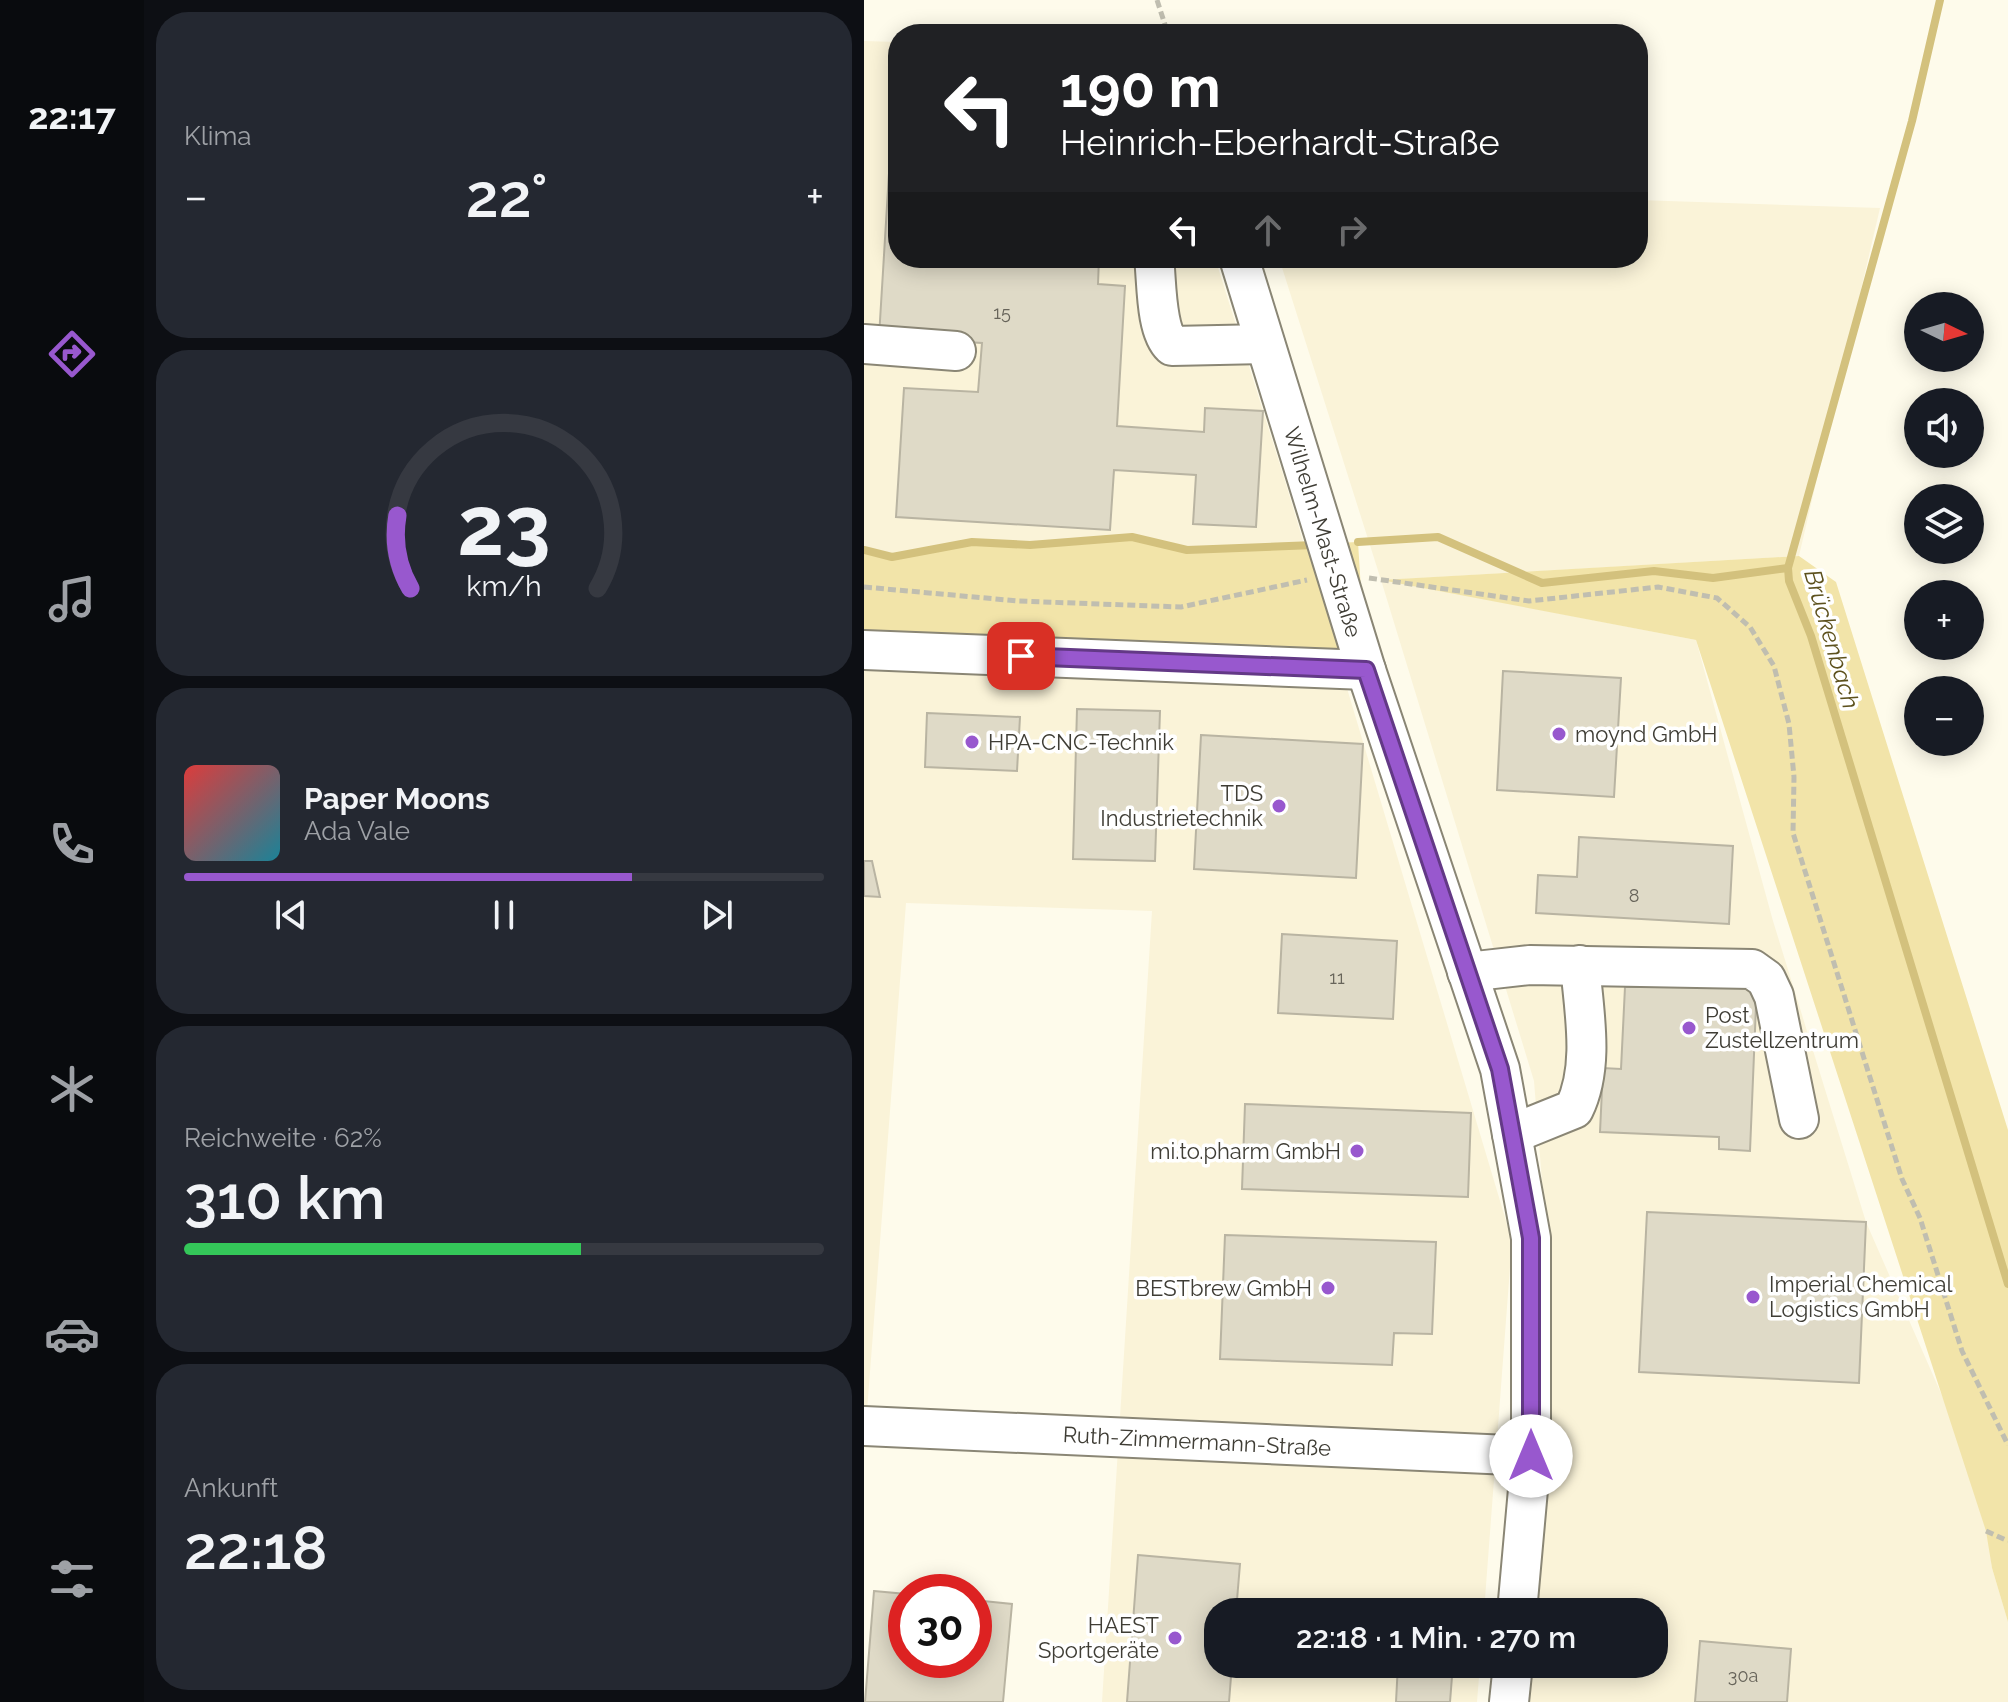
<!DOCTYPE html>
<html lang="de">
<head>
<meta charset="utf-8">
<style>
	body { margin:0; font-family:Raleway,sans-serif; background:#242831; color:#f1f3f6; height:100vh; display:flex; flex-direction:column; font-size:30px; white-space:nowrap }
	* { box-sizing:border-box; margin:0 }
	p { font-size:26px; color:#9ea1a6 }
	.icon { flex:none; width:44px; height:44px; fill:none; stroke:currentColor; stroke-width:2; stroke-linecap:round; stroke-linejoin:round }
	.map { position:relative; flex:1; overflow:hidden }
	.side { display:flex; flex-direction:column; gap:12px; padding:12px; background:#0d0f14; width:720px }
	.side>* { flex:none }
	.banner { position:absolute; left:24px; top:24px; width:760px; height:244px; border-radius:32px; box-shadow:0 4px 20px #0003; background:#202124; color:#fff; overflow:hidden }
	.needle { width:52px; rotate:95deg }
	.fabs { position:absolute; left:1040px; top:292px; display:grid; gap:16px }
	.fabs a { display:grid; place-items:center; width:80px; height:80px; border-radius:50%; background:#171b24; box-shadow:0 4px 20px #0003; font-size:40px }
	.speed { position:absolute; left:24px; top:1574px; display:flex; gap:16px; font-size:40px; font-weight:700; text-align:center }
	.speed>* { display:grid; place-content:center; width:104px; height:104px; border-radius:50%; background:#171b24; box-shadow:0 4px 20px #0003; line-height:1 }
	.speed .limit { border:12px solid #d22; background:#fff; color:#111 }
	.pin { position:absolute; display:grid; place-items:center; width:68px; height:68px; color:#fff; margin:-34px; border-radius:16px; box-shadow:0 4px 12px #0006 }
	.me { position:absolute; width:88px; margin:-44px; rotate:0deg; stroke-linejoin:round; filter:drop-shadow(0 0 6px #0008) }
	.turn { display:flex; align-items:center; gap:28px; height:168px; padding:0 40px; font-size:36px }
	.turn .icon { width:104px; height:104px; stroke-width:2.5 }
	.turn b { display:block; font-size:56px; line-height:68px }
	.lanes { display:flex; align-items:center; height:76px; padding:0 40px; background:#0003; justify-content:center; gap:40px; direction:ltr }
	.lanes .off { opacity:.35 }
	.big { font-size:60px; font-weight:600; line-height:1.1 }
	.side .tile { flex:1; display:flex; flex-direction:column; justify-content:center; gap:12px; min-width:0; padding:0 28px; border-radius:32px; background:#242831 }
	.side .dial { align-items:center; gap:0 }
	.dial svg { height:208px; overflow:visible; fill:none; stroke:#363941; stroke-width:7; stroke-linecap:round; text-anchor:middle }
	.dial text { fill:#f1f3f6; stroke:none }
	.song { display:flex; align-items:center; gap:24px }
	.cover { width:96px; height:96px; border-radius:12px; background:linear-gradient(135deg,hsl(0 70% 55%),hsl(190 70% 35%)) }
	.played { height:8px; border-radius:4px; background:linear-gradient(90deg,#9858ce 70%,#363941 70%) }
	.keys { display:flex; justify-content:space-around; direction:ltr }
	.heat { display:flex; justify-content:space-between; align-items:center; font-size:44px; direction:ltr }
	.charge { height:12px; border-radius:6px; background:linear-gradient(90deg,#34c759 62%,#363941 0) }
	.trip { position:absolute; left:340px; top:1598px; width:464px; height:80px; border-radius:32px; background:#171b24; box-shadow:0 4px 20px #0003; font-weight:600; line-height:80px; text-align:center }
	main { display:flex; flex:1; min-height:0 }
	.tabs { display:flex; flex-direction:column; width:144px; justify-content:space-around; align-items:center; background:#090b0e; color:#9ea1a6 }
	.tabs .icon { width:56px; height:56px }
	.tabs .active { color:#9858ce }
	.tabs b { font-size:36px; color:#f1f3f6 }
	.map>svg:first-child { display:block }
	.built { fill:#faf3d8 }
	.green { fill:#f2e4a9 }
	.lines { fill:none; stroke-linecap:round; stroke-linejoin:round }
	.stream { stroke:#d3c17d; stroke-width:8 }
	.building { fill:#dfdac7; stroke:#b9b4a2; stroke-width:2 }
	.minor-casing { stroke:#8a8675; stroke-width:42 }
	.path { stroke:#c0beb0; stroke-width:5; stroke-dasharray:8 4; stroke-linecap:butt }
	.minor { stroke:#fff; stroke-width:38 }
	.route-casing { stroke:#633986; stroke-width:20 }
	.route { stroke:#9858ce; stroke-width:14 }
	.poi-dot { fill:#9858ce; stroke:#fff; stroke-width:3 }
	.labels { text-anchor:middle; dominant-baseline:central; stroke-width:7; stroke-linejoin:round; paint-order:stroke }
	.number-label { font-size:18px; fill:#67645a }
	.street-label { font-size:22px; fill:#3f3d35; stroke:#fff }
	.poi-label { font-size:22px; fill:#3f3d35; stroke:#fff; text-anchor:start }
	.water-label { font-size:24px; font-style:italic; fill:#5d511d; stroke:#fff }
</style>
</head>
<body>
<main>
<nav class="tabs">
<b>22:17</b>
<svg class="icon active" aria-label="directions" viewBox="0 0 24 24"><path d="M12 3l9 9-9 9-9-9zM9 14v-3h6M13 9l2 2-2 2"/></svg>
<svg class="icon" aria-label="music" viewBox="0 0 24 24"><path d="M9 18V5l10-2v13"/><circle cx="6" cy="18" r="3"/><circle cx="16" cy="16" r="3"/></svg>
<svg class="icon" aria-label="phone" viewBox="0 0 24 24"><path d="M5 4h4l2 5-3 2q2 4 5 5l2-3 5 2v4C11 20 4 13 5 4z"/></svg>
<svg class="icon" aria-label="climate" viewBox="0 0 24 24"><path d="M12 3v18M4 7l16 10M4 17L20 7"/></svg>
<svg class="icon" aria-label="car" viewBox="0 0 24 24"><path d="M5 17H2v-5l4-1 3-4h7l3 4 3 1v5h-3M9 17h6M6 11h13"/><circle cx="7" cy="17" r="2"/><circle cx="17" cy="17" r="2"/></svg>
<svg class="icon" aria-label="filters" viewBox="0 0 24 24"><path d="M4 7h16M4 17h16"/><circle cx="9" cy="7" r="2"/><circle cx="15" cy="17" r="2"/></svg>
</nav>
<section class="side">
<div class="tile"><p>Klima</p>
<div class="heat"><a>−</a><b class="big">22°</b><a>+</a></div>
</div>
<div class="tile dial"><svg viewBox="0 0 100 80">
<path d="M14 69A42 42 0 1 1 86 69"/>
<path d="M14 69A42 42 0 0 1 9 41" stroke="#9858ce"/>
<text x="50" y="56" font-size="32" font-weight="700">23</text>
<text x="50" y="72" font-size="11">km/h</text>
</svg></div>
<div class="tile">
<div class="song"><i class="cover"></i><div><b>Paper Moons</b><p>Ada Vale</p></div></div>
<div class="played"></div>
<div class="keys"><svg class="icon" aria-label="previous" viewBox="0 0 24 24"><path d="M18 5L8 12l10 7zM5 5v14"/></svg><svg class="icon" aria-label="pause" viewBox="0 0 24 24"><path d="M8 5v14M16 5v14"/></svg><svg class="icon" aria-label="next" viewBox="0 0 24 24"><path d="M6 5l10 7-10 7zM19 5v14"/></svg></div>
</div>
<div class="tile"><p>Reichweite · 62%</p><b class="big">310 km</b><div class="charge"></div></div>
<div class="tile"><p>Ankunft</p><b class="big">22:18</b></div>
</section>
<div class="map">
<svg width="1144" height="1702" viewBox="0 0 1144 1702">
	<rect width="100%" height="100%" fill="#fefbeb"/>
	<g class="built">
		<path d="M0,41L34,42V258H351L422,484L648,1241L620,1612H354V1664H616L613,1702H238L288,911L42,903L0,1450Z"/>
		<path d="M774,200L1016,208L935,556L522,580L832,640L909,921L1002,1222L1118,1487L1128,1568L1144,1622V1702H654L656,1664H790V1612H659L683,1244L670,1081L517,580L415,258H774Z"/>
	</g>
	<g class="green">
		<path d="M268,537L323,550L494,542L502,670L0,650V550L28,557L108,542L166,545Z"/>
		<path d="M935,556L972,582L1144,1130V1622L1128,1568L1122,1531L832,640L517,580Z"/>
	</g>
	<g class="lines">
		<g class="stream">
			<path d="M1076,0L1048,121L924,568L925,581L947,636L1144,1284"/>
			<path d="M494,542L574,537L678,583L790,571L849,578L924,568"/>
			<path d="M0,550L28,557L108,542L166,545L268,537L323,550L450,545"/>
		</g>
	</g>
	<g class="building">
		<path d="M28,124H34V258H235L234,284L261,286L253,426L340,432L341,408L399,411L392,527L329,524L332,475L250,470L246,530L32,517L40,388L114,392L118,343L15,337Z"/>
		<path d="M639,671L757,678L750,797L633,790Z"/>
		<path d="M213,709L296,711L291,861L209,859Z"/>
		<path d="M63,713L156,717L153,771L61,767Z"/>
		<path d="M337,735L499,744L492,878L330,869Z"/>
		<path d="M715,837L869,846L865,924L672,913L674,875L713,877Z"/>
		<path d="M0,861H8L16,897L0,896Z"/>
		<path d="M418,934L533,941L529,1019L414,1013Z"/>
		<path d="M777,977L893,982L886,1151L855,1149V1137L736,1132L739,1068L757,1069L761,987H777Z"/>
		<path d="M381,1104L607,1113L604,1197L378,1189Z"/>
		<path d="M783,1212L1002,1222L995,1383L775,1372Z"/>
		<path d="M361,1235L572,1242L568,1334L530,1333L528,1365L356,1359Z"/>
		<path d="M274,1555L376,1564L372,1612H354V1664H368L365,1702H263Z"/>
		<path d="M10,1591L42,1594V1660H110V1600L148,1604L139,1702H1Z"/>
		<path d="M836,1641L927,1649L923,1702H831Z"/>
		<path d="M534,1664H589L586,1702H532Z"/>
	</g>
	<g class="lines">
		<g class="minor-casing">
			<g id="minor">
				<path d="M290,258C293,281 291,330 308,346L401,344"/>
				<path d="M375,258L502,670L636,1069L667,1238V1456L653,1612"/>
				<path d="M0,344L92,351"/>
				<path d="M0,650L502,670"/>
				<path d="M603,972L666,965L888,969L902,979L910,996L935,1119"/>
				<path d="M648,1134L710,1109C731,1066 720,1012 716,965"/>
				<path d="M0,1426L667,1456"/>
				<path d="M645,1702L649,1664"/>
			</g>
		</g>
		<g class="path">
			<path d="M293,0L304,34"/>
			<path d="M505,578L665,601L794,587L853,598L886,627L910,666L925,724L930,777L929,833L1038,1179L1056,1218L1098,1351L1144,1445"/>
			<path d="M0,587L154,601L317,607L443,580"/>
			<path d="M1122,1531L1144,1541"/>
		</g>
		<use href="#minor" class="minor"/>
	</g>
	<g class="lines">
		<g class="route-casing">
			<path id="route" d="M157,656L502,670L636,1069L667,1238V1456"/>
		</g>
		<use href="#route" class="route"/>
	</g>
	<g class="poi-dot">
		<circle cx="695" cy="734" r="8"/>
		<circle cx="108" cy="742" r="8"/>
		<circle cx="415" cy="806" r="8"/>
		<circle cx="825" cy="1028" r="8"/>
		<circle cx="493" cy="1151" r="8"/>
		<circle cx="464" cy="1288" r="8"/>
		<circle cx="889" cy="1297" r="8"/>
		<circle cx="311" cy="1638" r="8"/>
	</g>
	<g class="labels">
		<g class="number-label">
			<text x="138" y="312">15</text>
			<text x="770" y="895">8</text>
			<text x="473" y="977">11</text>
			<text x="879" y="1675">30a</text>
		</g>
		<g class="street-label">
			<text transform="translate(459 532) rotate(73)">Wilhelm-Mast-Straße</text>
			<text transform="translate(333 1441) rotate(3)">Ruth-Zimmermann-Straße</text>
		</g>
		<g class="poi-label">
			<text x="711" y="734">moynd GmbH</text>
			<text x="124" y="742">HPA-CNC-Technik</text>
			<text x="399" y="793" text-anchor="end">TDS<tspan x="399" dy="25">Industrietechnik</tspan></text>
			<text x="841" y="1015">Post<tspan x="841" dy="25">Zustellzentrum</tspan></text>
			<text x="477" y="1151" text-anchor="end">mi.to.pharm GmbH</text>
			<text x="905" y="1284">Imperial Chemical<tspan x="905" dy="25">Logistics GmbH</tspan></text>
			<text x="448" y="1288" text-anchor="end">BESTbrew GmbH</text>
			<text x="295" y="1625" text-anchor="end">HAEST<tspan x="295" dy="25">Sportgeräte</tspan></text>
		</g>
		<g class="water-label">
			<text transform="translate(968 639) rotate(74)">Brückenbach</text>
		</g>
	</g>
</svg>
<div class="fabs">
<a><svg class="needle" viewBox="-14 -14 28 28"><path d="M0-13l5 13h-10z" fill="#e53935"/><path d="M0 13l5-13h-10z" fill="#9ea1a6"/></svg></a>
<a><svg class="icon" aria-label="sound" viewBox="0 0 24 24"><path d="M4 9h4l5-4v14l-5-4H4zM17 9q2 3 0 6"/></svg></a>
<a><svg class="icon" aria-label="layers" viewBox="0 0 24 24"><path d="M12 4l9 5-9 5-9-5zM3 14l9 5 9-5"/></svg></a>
<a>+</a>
<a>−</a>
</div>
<div class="speed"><div class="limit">30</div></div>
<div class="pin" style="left:157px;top:656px;background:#d93025"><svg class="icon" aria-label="arrive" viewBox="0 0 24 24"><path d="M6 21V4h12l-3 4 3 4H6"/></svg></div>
<svg class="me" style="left:667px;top:1456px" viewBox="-20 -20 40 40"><circle r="19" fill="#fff"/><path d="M0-13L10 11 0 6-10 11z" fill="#9858ce"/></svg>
<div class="trip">22:18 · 1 Min. · 270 m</div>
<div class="banner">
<div class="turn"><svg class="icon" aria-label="left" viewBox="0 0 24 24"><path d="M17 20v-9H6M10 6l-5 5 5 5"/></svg><div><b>190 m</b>Heinrich-Eberhardt-Straße</div></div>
<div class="lanes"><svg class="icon" aria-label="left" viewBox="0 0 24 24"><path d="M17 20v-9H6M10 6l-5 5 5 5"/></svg><svg class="icon off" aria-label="ahead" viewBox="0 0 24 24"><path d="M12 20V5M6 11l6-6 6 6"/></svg><svg class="icon off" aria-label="right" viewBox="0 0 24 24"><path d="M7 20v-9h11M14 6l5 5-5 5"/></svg></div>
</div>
</div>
</main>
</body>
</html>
